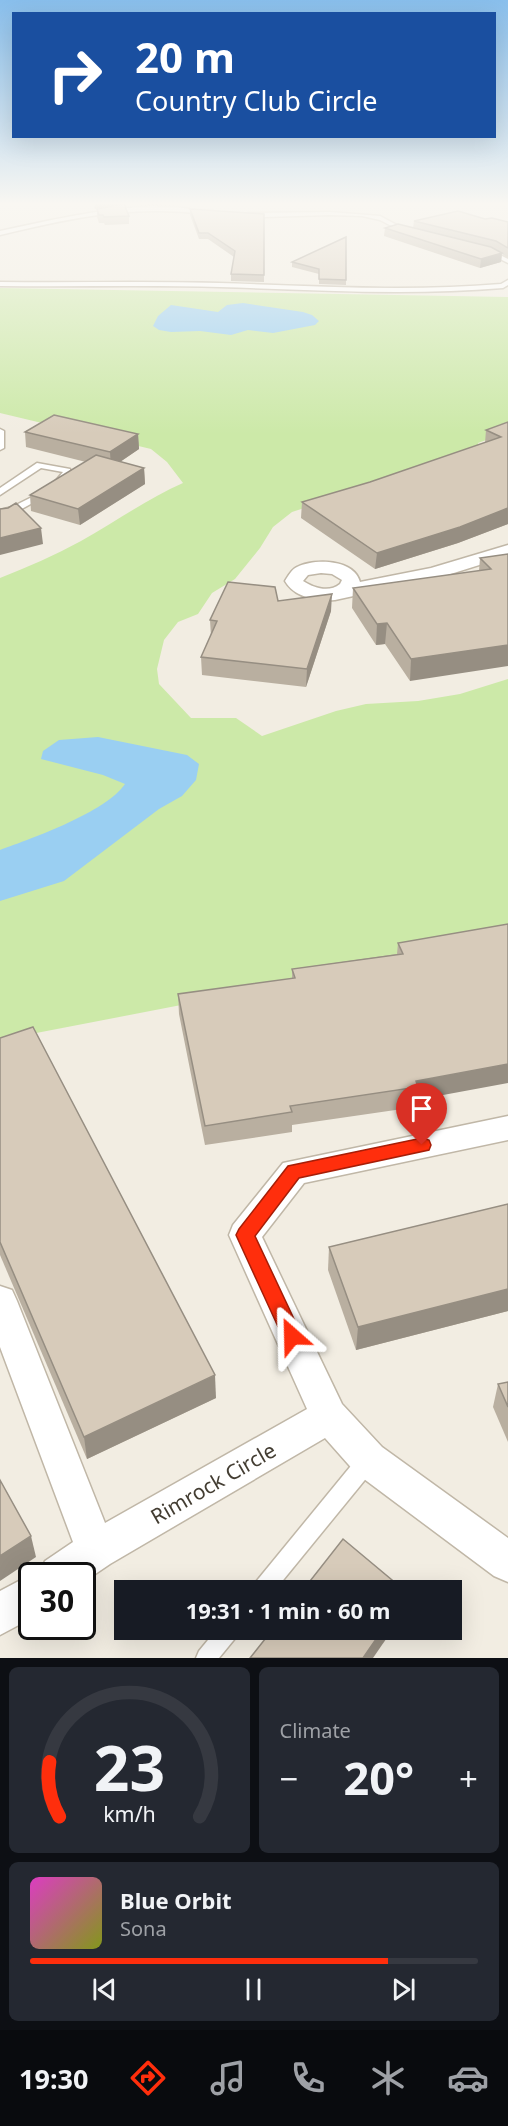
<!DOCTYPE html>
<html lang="en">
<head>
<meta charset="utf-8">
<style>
	body { margin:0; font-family:"Noto Sans",sans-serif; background:#242831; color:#f1f3f6; height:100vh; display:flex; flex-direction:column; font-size:22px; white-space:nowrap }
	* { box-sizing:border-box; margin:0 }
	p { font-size:20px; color:#9ea1a6 }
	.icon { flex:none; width:33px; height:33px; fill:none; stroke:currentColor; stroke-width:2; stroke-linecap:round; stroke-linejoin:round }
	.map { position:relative; height:1658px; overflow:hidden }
	.sheet { display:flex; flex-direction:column; gap:9px; padding:9px; background:#0d0f14; flex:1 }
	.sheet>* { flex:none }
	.hud { position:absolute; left:12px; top:12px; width:484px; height:126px; border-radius:0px; box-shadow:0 6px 24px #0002; background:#1a4fa0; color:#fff; overflow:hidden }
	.speed { position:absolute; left:18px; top:1562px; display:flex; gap:12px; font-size:30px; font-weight:700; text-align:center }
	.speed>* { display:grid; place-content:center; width:78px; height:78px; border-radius:50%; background:#171b24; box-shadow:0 6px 24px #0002; line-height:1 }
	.speed .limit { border:3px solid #111; border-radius:9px; background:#fff; color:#111 }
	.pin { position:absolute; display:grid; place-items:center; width:51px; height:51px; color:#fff; margin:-62px -26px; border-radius:50% 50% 50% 0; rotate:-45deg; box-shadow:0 0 6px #0007 }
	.pin .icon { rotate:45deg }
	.me { position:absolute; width:66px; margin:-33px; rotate:335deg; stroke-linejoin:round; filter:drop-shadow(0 0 4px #0008) }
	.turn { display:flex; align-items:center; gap:21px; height:126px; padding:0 24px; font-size:27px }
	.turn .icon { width:78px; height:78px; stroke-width:2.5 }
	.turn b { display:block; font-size:42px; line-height:51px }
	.big { font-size:45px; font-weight:700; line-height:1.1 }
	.sheet .card { flex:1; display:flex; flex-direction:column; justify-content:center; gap:9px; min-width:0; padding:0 21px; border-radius:9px; background:#242831 }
	.sheet .dial { align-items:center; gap:0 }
	.dial svg { height:156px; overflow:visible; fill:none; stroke:#363941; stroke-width:7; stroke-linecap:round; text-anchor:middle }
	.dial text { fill:#f1f3f6; stroke:none }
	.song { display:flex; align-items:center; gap:18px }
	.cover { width:72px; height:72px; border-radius:9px; background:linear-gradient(135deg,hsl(310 70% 55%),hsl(70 70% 35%)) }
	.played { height:6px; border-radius:3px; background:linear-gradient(90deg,#ff2e0c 80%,#363941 80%) }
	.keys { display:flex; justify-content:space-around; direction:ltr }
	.heat { display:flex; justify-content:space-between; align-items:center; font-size:33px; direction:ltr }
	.sheet .tiles { flex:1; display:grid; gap:9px; grid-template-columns:1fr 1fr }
	.card:last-child { grid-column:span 2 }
	.trip { position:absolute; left:114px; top:1580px; width:348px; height:60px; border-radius:0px; background:#171b24; box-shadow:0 6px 24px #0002; font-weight:700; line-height:60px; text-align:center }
	.menu { display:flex; height:96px; justify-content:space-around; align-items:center; background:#090b0e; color:#9ea1a6 }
	.menu .icon { width:42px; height:42px }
	.menu .on { color:#ff2e0c }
	.menu b { font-size:27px; color:#f1f3f6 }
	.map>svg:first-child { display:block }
	.green { fill:#cce9a8 }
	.water { fill:#9acff2 }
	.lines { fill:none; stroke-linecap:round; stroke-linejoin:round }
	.service-casing { stroke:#c0b7a7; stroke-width:3 }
	.minor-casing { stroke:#c0b7a7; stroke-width:3 }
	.service { fill:#fff; fill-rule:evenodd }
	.minor { fill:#fff; fill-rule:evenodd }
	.wall { fill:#b9afa0 }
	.shaded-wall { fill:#968e82 }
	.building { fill:#d7cbba; stroke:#968e82; stroke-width:1.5 }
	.route { fill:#ff2e0c; stroke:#a61e08; stroke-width:1.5 }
	.labels { text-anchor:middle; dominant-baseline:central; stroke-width:4.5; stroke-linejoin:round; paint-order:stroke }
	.near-street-label { font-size:21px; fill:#433d32; stroke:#fff }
</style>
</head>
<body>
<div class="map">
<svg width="508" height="1658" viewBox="0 0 508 1658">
	<rect width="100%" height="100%" fill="#f2ede2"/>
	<path class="green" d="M0,288L508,297V432L478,443L480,448L452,460L292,512L273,527L260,548L235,579L212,593L198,614L178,622L164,640L157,669L159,684L191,718H236L262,736L336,711L366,704L418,701L460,694L508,679V942L0,1040V578C28,567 55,555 81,541C115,522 147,499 183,483L167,462L151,449L0,413Z"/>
	<g class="water">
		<path d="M243,303L303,312L312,315L319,321L315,325L273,333L248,330L231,335L200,331L171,332L159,330L153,326L158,316L171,305L218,312L227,305Z"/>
		<path d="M98,737L187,755L199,764L196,780L182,796L159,809L64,881L0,901V850C33,838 106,812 125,784L103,775L41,759L43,751L59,740Z"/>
	</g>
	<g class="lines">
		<g class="service-casing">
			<g id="service">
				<path d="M152,206L177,207L207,212L204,214C132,205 70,218 0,235V231C50,220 100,209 152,206Z"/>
				<path d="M330,212L380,216L410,232L405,233L380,220L362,216L330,215L264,217L245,215L248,213Z"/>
				<path d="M486,250H490L508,259V263L486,252Z"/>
				<path d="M508,280V285L503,288C408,296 314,290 220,287C146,285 73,287 0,286V282C73,283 146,281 219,283C313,286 407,292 501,284Z"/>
				<path d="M0,429L4,431V448L0,450Z"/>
				<path d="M37,463L70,469V476L60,486H54L53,484L63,472L41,468L0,495V488Z"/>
				<path d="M40,493L47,495L18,511L0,516V510L12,507Z"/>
				<path d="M366,1454L373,1456L375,1463L373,1470L275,1590H252L255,1583L359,1456Z"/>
				<path d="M217,1629H240L237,1636L219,1658H196L199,1651Z"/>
			</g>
		</g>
		<g class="minor-casing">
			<g id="minor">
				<path d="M508,545V556L441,577L335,600C317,601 295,598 285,581C288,576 292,569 297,567C315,558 354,559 360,582L431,568ZM321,573L332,574L342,580L340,584C329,593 314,588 303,581L308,575Z"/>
				<path d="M508,1116V1140L304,1183L262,1237L342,1404L382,1447L508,1538V1582L494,1576L356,1473L325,1438L110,1564L82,1583V1575H39L45,1561L73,1542L0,1347V1286L12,1290L17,1301L105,1523L307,1409L229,1235L233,1225L283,1163Z"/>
				<path d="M32,1574L35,1575H32V1618L0,1635V1591Z"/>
			</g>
		</g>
		<use href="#service" class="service"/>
		<use href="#minor" class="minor"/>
	</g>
	<g class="wall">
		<path d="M93,202H121V204L129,216V224L105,225L104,223H99L97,217V209H95Z"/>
		<path d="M190,209L264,214V282L231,281V274L234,257L208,239H199L190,215Z"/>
		<path d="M485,219L508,222V258L502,254L501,262L480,268L384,236L385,228H413L414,221Z"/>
		<path d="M346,237V285L319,284V274L292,267V262Z"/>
		<path d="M508,422V524L458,543L375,569L301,518L302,502L370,482L485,443L486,430Z"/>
		<path d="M25,432L138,434L139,449L120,462L144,468L145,484L80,525L31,511L30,495L86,462L26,447Z"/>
		<path d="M508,554L410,681L385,644L376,645L352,608L353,588L479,571L480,558Z"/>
		<path d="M278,601L331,611L306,687L202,675L201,657L211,636L210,620Z"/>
		<path d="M508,924L416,1100V1107L292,1125V1132L205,1145L179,1014L178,994L292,979V969L397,954L398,943Z"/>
		<path d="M0,1038L216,1398L87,1459L0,1255Z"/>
		<path d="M508,1204V1311L356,1350L328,1270L329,1247Z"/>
		<path d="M508,1382V1442L493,1407L498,1384Z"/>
	</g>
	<g class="shaded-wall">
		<path d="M94,202H121V204L95,209Z"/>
		<path d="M502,253L501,262L480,268L481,259Z"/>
		<path d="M138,434L139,449L111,468L110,452Z"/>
		<path d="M144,468L145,484L80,525L78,509Z"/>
		<path d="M508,508V524L458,543L375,569L377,553Z"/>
		<path d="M41,528L43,544L0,555V538Z"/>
		<path d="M332,594L331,611L306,687L307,669Z"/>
		<path d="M387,623L385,644L376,645L377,624Z"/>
		<path d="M508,634V666L410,681L411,659Z"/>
		<path d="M508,1064V1083L416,1100L418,1087L416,1081Z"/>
		<path d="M508,1289V1311L356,1350L358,1327Z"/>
		<path d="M215,1375L216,1398L87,1459L84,1437Z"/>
		<path d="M31,1536L36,1557L0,1581V1556Z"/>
		<path d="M383,1629H393L373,1658H363Z"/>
	</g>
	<g class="building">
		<path d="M124,204L129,216L104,217L103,215H99L97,209Z"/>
		<path d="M190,209L264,214V275L231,274L235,251L208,233H199Z"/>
		<path d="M458,211L485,219L492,218L508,222V248L496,241L414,221Z"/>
		<path d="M398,224L491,247L502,253L481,259L385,228Z"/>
		<path d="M346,237V280L319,279V269L292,262Z"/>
		<path d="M54,415L138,434L110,452L25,432Z"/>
		<path d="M508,422V508L460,527L377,553L302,502L370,482L501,437L486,430Z"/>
		<path d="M96,455L144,468L78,509L30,495Z"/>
		<path d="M16,503L41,528L0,538V509L8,508Z"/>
		<path d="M508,554V645L411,659L387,623L377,624L353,588L491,569L480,558Z"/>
		<path d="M228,582L275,587L278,601L332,594L307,669L201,657L217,621L210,620Z"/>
		<path d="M508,924V1064L416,1081L418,1087L290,1106L292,1112L205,1126L178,994L295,978L292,969L403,954L398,943Z"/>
		<path d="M33,1027L215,1375L84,1437L0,1242V1038Z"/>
		<path d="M508,1204V1289L358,1327L329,1247Z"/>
		<path d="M508,1382V1407L498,1384Z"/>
		<path d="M0,1480L31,1536L0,1556Z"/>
		<path d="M343,1539L404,1590H303Z"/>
		<path d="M273,1629H383L363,1658H250Z"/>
	</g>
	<linearGradient id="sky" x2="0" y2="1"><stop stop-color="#89bfec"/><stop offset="0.47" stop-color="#f9f7f2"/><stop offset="1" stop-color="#f9f7f2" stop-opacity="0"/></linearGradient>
	<rect width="508" height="434" fill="url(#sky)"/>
	<path class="route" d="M422,1138L429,1140L431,1145L429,1150L299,1178L255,1236L302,1336L299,1342L292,1345L285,1342L236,1235L239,1229L288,1166Z"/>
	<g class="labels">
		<g class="near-street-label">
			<text transform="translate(213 1483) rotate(-30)">Rimrock Circle</text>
		</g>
	</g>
</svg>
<div class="speed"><div class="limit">30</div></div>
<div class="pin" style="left:422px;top:1145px;background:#d93025"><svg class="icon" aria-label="arrive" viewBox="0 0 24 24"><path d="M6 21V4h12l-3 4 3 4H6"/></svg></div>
<svg class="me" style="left:292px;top:1336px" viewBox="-20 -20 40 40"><path d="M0-17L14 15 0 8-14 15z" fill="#ff2e0c" stroke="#fff" stroke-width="4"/></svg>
<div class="trip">19:31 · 1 min · 60 m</div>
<div class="hud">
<div class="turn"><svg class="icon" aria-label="right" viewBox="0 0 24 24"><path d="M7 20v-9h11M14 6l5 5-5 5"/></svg><div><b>20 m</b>Country Club Circle</div></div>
</div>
</div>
<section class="sheet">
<div class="tiles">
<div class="card dial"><svg viewBox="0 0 100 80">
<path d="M14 69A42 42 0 1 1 86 69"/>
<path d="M14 69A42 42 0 0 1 9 41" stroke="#ff2e0c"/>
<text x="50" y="56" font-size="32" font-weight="700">23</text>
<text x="50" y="72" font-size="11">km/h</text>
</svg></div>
<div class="card"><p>Climate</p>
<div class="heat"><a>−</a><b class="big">20°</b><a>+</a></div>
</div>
<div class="card">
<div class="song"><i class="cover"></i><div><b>Blue Orbit</b><p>Sona</p></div></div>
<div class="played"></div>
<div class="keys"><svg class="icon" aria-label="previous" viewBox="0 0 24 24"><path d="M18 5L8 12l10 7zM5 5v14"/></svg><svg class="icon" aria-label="pause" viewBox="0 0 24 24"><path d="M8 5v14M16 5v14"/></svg><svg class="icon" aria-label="next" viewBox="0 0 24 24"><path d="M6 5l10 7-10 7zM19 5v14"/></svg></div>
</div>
</div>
</section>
<nav class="menu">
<b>19:30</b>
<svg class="icon on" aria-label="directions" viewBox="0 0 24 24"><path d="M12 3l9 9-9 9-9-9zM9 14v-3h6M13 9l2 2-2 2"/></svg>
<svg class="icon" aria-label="music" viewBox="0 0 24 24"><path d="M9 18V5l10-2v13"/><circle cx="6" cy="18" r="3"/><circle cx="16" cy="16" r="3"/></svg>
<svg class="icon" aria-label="phone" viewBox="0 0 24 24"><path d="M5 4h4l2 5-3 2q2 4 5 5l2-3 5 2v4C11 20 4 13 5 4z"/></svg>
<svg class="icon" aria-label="climate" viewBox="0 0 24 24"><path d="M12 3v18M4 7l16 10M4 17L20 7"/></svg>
<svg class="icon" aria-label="car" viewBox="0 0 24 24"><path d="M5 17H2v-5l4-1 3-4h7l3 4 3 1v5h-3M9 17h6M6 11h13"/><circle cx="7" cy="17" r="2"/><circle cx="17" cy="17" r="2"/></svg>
</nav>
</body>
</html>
